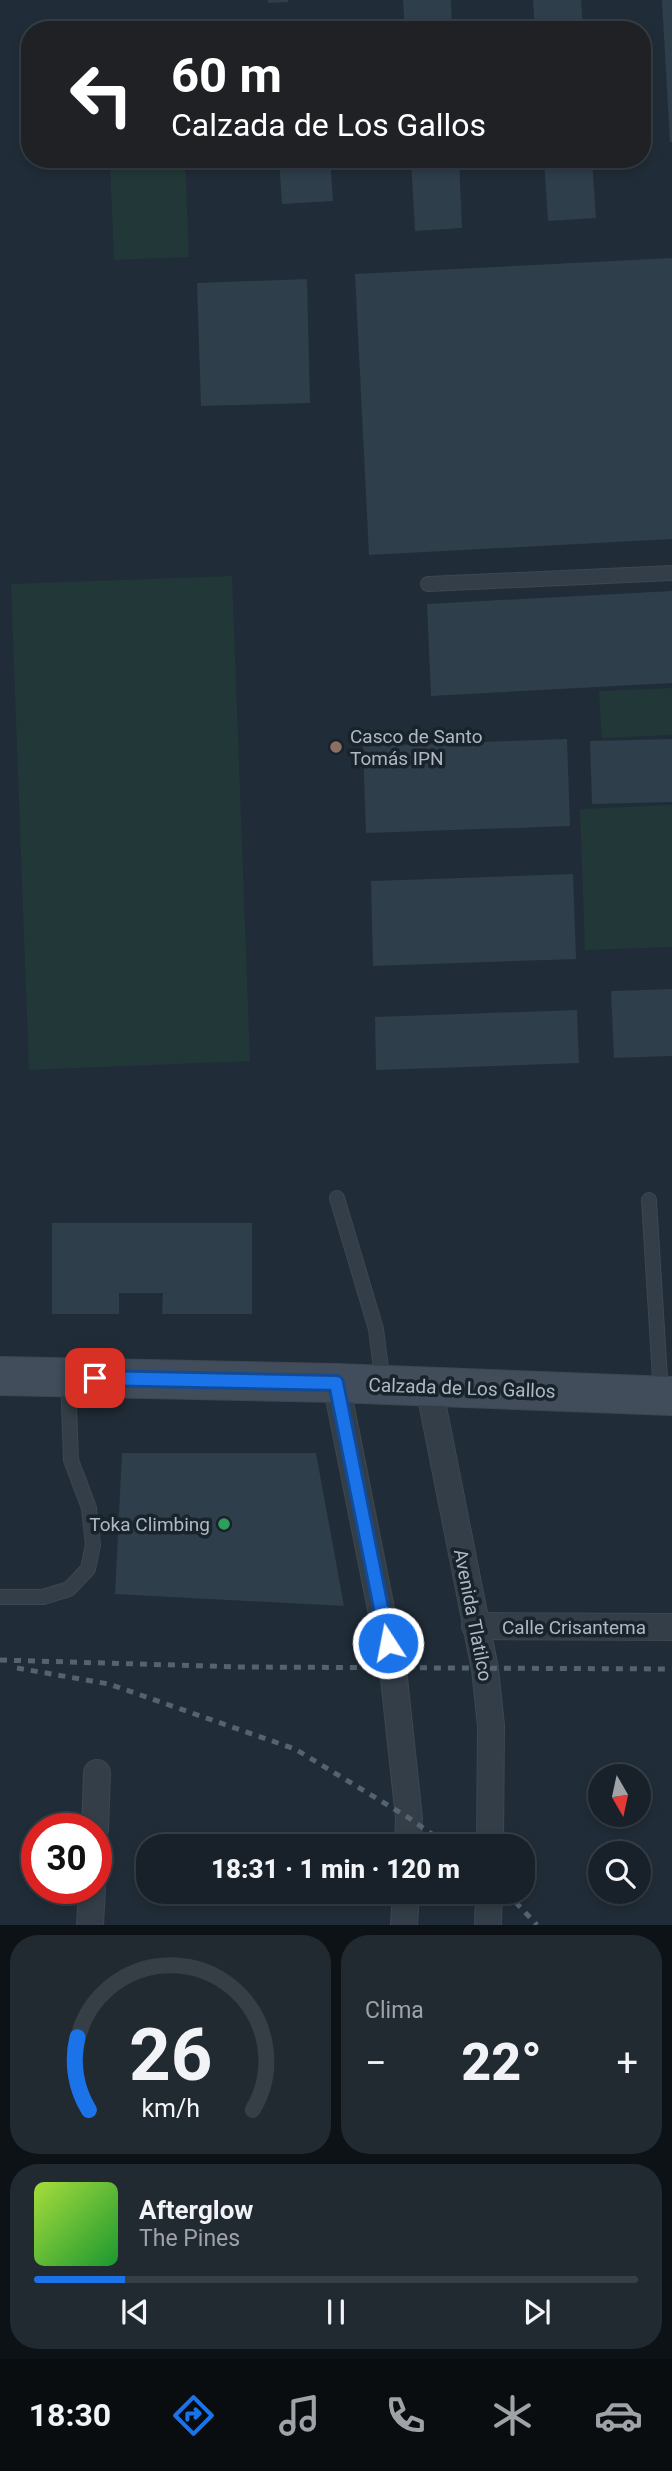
<!DOCTYPE html>
<html lang="es">
<head>
<meta charset="utf-8">
<style>
	body { margin:0; font-family:Roboto,sans-serif; background:#212931; color:#f1f3f6; height:100vh; display:flex; flex-direction:column; font-size:26px; white-space:nowrap }
	* { box-sizing:border-box; margin:0 }
	p { font-size:23px; color:#9fa3a8 }
	.icon { flex:none; width:38px; height:38px; fill:none; stroke:currentColor; stroke-width:2; stroke-linecap:round; stroke-linejoin:round }
	.map { position:relative; height:1925px; overflow:hidden }
	.drawer { display:flex; flex-direction:column; gap:10px; padding:10px; background:#0d1217; flex:1 }
	.drawer>* { flex:none }
	.guide { position:absolute; left:21px; top:21px; width:630px; height:147px; border-radius:28px; box-shadow:0 4px 10px #0003,0 0 0 2px #363e46; background:#202124; color:#fff; overflow:hidden }
	.needle { width:46px; rotate:171deg }
	.tools { position:absolute; left:588px; top:1764px; display:grid; gap:14px }
	.tools a { display:grid; place-items:center; width:63px; height:63px; border-radius:50%; background:#182129; box-shadow:0 4px 10px #0003,0 0 0 2px #363e46; font-size:35px }
	.speed { position:absolute; left:21px; top:1813px; display:flex; gap:14px; font-size:35px; font-weight:700; text-align:center }
	.speed>* { display:grid; place-content:center; width:91px; height:91px; border-radius:50%; background:#182129; box-shadow:0 4px 10px #0003,0 0 0 2px #363e46; line-height:1 }
	.speed .limit { border:10px solid #d22; background:#fff; color:#111 }
	.pin { position:absolute; display:grid; place-items:center; width:60px; height:60px; color:#fff; margin:-30px; border-radius:14px; box-shadow:0 4px 10px #0006 }
	.me { position:absolute; width:77px; margin:-38px; rotate:349deg; stroke-linejoin:round; filter:drop-shadow(0 0 5px #0008) }
	.turn { display:flex; align-items:center; gap:24px; height:147px; padding:0 35px; font-size:32px }
	.turn .icon { width:91px; height:91px; stroke-width:2.5 }
	.turn b { display:block; font-size:49px; line-height:60px }
	.big { font-size:52px; font-weight:800; line-height:1.1 }
	.drawer .card { flex:1; display:flex; flex-direction:column; justify-content:center; gap:10px; min-width:0; padding:0 24px; border-radius:28px; background:#212931 }
	.drawer .dial { align-items:center; gap:0 }
	.dial svg { height:182px; overflow:visible; fill:none; stroke:#363e46; stroke-width:7; stroke-linecap:round; text-anchor:middle }
	.dial text { fill:#f1f3f6; stroke:none }
	.song { display:flex; align-items:center; gap:21px }
	.cover { width:84px; height:84px; border-radius:10px; background:linear-gradient(135deg,hsl(80 70% 55%),hsl(130 70% 35%)) }
	.played { height:7px; border-radius:4px; background:linear-gradient(90deg,#1a73e8 15%,#363e46 15%) }
	.keys { display:flex; justify-content:space-around; direction:ltr }
	.heat { display:flex; justify-content:space-between; align-items:center; font-size:38px; direction:ltr }
	.drawer .tiles { flex:1; display:grid; gap:10px; grid-template-columns:1fr 1fr }
	.card:last-child { grid-column:span 2 }
	.trip { position:absolute; left:136px; top:1834px; width:399px; height:70px; border-radius:28px; background:#182129; box-shadow:0 4px 10px #0003,0 0 0 2px #363e46; font-weight:800; line-height:70px; text-align:center }
	.tab-bar { display:flex; height:112px; justify-content:space-around; align-items:center; background:#0a0d10; color:#9fa3a8 }
	.tab-bar .icon { width:49px; height:49px }
	.tab-bar .selected { color:#1a73e8 }
	.tab-bar b { font-size:32px; color:#f1f3f6 }
	.map>svg:first-child { display:block }
	.green { fill:#223838 }
	.building { fill:#2f3e4b }
	.lines { fill:none; stroke-linecap:round; stroke-linejoin:round }
	.service-casing { stroke:#3d4751; stroke-width:16 }
	.minor-casing { stroke:#3d4751; stroke-width:28 }
	.secondary-casing { stroke:#3d4751; stroke-width:40 }
	.service { stroke:#343e48; stroke-width:14 }
	.minor { stroke:#343e48; stroke-width:26 }
	.secondary { stroke:#424d5b; stroke-width:38 }
	.rail { stroke:#55626f; stroke-width:5; stroke-dasharray:7 7; stroke-linecap:butt }
	.route-casing { stroke:#114b97; stroke-width:18 }
	.route { stroke:#1a73e8; stroke-width:12 }
	.education-dot { fill:#8d6e63; stroke:#19232c; stroke-width:2.5 }
	.leisure-dot { fill:#2e9e5b; stroke:#19232c; stroke-width:2.5 }
	.labels { text-anchor:middle; dominant-baseline:central; stroke-width:7; stroke-linejoin:round; paint-order:stroke }
	.poi-label { font-size:19px; fill:#aeb9c4; stroke:#19232c; text-anchor:start }
	.street-label { font-size:19px; fill:#aeb9c4; stroke:#19232c }
</style>
</head>
<body>
<div class="map">
<svg width="672" height="1925" viewBox="0 0 672 1925">
	<rect width="100%" height="100%" fill="#202c37"/>
	<g class="green">
		<path d="M110,159H185L189,257L114,260Z"/>
		<path d="M232,576L250,1061L29,1070L11,584Z"/>
		<path d="M672,688V735L602,738L599,691Z"/>
		<path d="M672,805V947L585,950L580,809Z"/>
	</g>
	<g class="building">
		<path d="M268,0H288V2L268,3Z"/>
		<path d="M403,0H451L452,30H405Z"/>
		<path d="M533,0H581L583,30H535Z"/>
		<path d="M662,0H672V142H670Z"/>
		<path d="M279,159H330L333,201L282,204Z"/>
		<path d="M411,159H459L462,228L415,231Z"/>
		<path d="M544,159H592L596,218L548,221Z"/>
		<path d="M672,258V539L369,555L355,274Z"/>
		<path d="M307,279L310,403L201,406L197,283Z"/>
		<path d="M672,591V683L431,696L427,604Z"/>
		<path d="M567,739L570,826L366,833L363,746Z"/>
		<path d="M672,739V802L592,804L590,741Z"/>
		<path d="M573,874L576,959L373,966L371,881Z"/>
		<path d="M672,989V1056L614,1058L611,991Z"/>
		<path d="M577,1010L579,1063L376,1070L375,1017Z"/>
		<path d="M52,1223H252V1314H162L163,1293H119V1314H52Z"/>
		<path d="M122,1453H316L344,1606L115,1594Z"/>
	</g>
	<g class="lines">
		<g class="service-casing">
			<g id="service">
				<path d="M428,584L672,573"/>
				<path d="M337,1198L376,1329L383,1384"/>
				<path d="M649,1200L661,1394"/>
				<path d="M0,1597H43L69,1589L88,1569L93,1545L89,1508L71,1460L68,1379"/>
			</g>
		</g>
		<g class="minor-casing">
			<g id="minor">
				<path d="M336,1383L393,1669L409,1818L408,1846"/>
				<path d="M429,1387L485,1669L491,1726L490,1846"/>
				<path d="M475,1626L672,1627"/>
				<path d="M95,1829L97,1773"/>
				<path d="M90,1925L92,1888"/>
				<path d="M404,1925L406,1892"/>
				<path d="M488,1925L489,1892"/>
			</g>
		</g>
		<g class="secondary-casing">
			<path id="secondary" d="M0,1376L336,1383L672,1396"/>
		</g>
		<use href="#service" class="service"/>
		<use href="#minor" class="minor"/>
		<use href="#secondary" class="secondary"/>
		<g class="rail">
			<path d="M0,1660L242,1667L672,1669"/>
			<path d="M17,1668L109,1684L295,1749L409,1818L449,1846"/>
			<path d="M506,1892L537,1925"/>
		</g>
	</g>
	<g class="lines">
		<g class="route-casing">
			<path id="route" d="M95,1378L336,1383L388,1643"/>
		</g>
		<use href="#route" class="route"/>
	</g>
	<circle class="education-dot" cx="336" cy="747" r="7"/>
	<circle class="leisure-dot" cx="224" cy="1524" r="7"/>
	<g class="labels">
		<g class="poi-label">
			<text x="350" y="736">Casco de Santo<tspan x="350" dy="22">Tomás IPN</tspan></text>
			<text x="210" y="1524" text-anchor="end">Toka Climbing</text>
		</g>
		<g class="street-label">
			<text transform="translate(462 1388) rotate(2)">Calzada de Los Gallos</text>
			<text transform="translate(473 1615) rotate(79)">Avenida Tlatilco</text>
			<text x="574" y="1627">Calle Crisantema</text>
		</g>
	</g>
</svg>
<div class="tools">
<a><svg class="needle" viewBox="-14 -14 28 28"><path d="M0-13l5 13h-10z" fill="#e53935"/><path d="M0 13l5-13h-10z" fill="#9fa3a8"/></svg></a>
<a><svg class="icon" aria-label="search" viewBox="0 0 24 24"><circle cx="10" cy="10" r="6"/><path d="M15 15l6 6"/></svg></a>
</div>
<div class="speed"><div class="limit">30</div></div>
<div class="pin" style="left:95px;top:1378px;background:#d93025"><svg class="icon" aria-label="arrive" viewBox="0 0 24 24"><path d="M6 21V4h12l-3 4 3 4H6"/></svg></div>
<svg class="me" style="left:388px;top:1643px" viewBox="-20 -20 40 40"><circle r="17" fill="#1a73e8" stroke="#fff" stroke-width="3"/><path d="M0-11L8 9 0 5-8 9z" fill="#fff"/></svg>
<div class="trip">18:31 · 1 min · 120 m</div>
<div class="guide">
<div class="turn"><svg class="icon" aria-label="left" viewBox="0 0 24 24"><path d="M17 20v-9H6M10 6l-5 5 5 5"/></svg><div><b>60 m</b>Calzada de Los Gallos</div></div>
</div>
</div>
<section class="drawer">
<div class="tiles">
<div class="card dial"><svg viewBox="0 0 100 80">
<path d="M14 69A42 42 0 1 1 86 69"/>
<path d="M14 69A42 42 0 0 1 9 37" stroke="#1a73e8"/>
<text x="50" y="56" font-size="32" font-weight="700">26</text>
<text x="50" y="72" font-size="11">km/h</text>
</svg></div>
<div class="card"><p>Clima</p>
<div class="heat"><a>−</a><b class="big">22°</b><a>+</a></div>
</div>
<div class="card">
<div class="song"><i class="cover"></i><div><b>Afterglow</b><p>The Pines</p></div></div>
<div class="played"></div>
<div class="keys"><svg class="icon" aria-label="previous" viewBox="0 0 24 24"><path d="M18 5L8 12l10 7zM5 5v14"/></svg><svg class="icon" aria-label="pause" viewBox="0 0 24 24"><path d="M8 5v14M16 5v14"/></svg><svg class="icon" aria-label="next" viewBox="0 0 24 24"><path d="M6 5l10 7-10 7zM19 5v14"/></svg></div>
</div>
</div>
</section>
<nav class="tab-bar">
<b>18:30</b>
<svg class="icon selected" aria-label="directions" viewBox="0 0 24 24"><path d="M12 3l9 9-9 9-9-9zM9 14v-3h6M13 9l2 2-2 2"/></svg>
<svg class="icon" aria-label="music" viewBox="0 0 24 24"><path d="M9 18V5l10-2v13"/><circle cx="6" cy="18" r="3"/><circle cx="16" cy="16" r="3"/></svg>
<svg class="icon" aria-label="phone" viewBox="0 0 24 24"><path d="M5 4h4l2 5-3 2q2 4 5 5l2-3 5 2v4C11 20 4 13 5 4z"/></svg>
<svg class="icon" aria-label="climate" viewBox="0 0 24 24"><path d="M12 3v18M4 7l16 10M4 17L20 7"/></svg>
<svg class="icon" aria-label="car" viewBox="0 0 24 24"><path d="M5 17H2v-5l4-1 3-4h7l3 4 3 1v5h-3M9 17h6M6 11h13"/><circle cx="7" cy="17" r="2"/><circle cx="17" cy="17" r="2"/></svg>
</nav>
</body>
</html>
